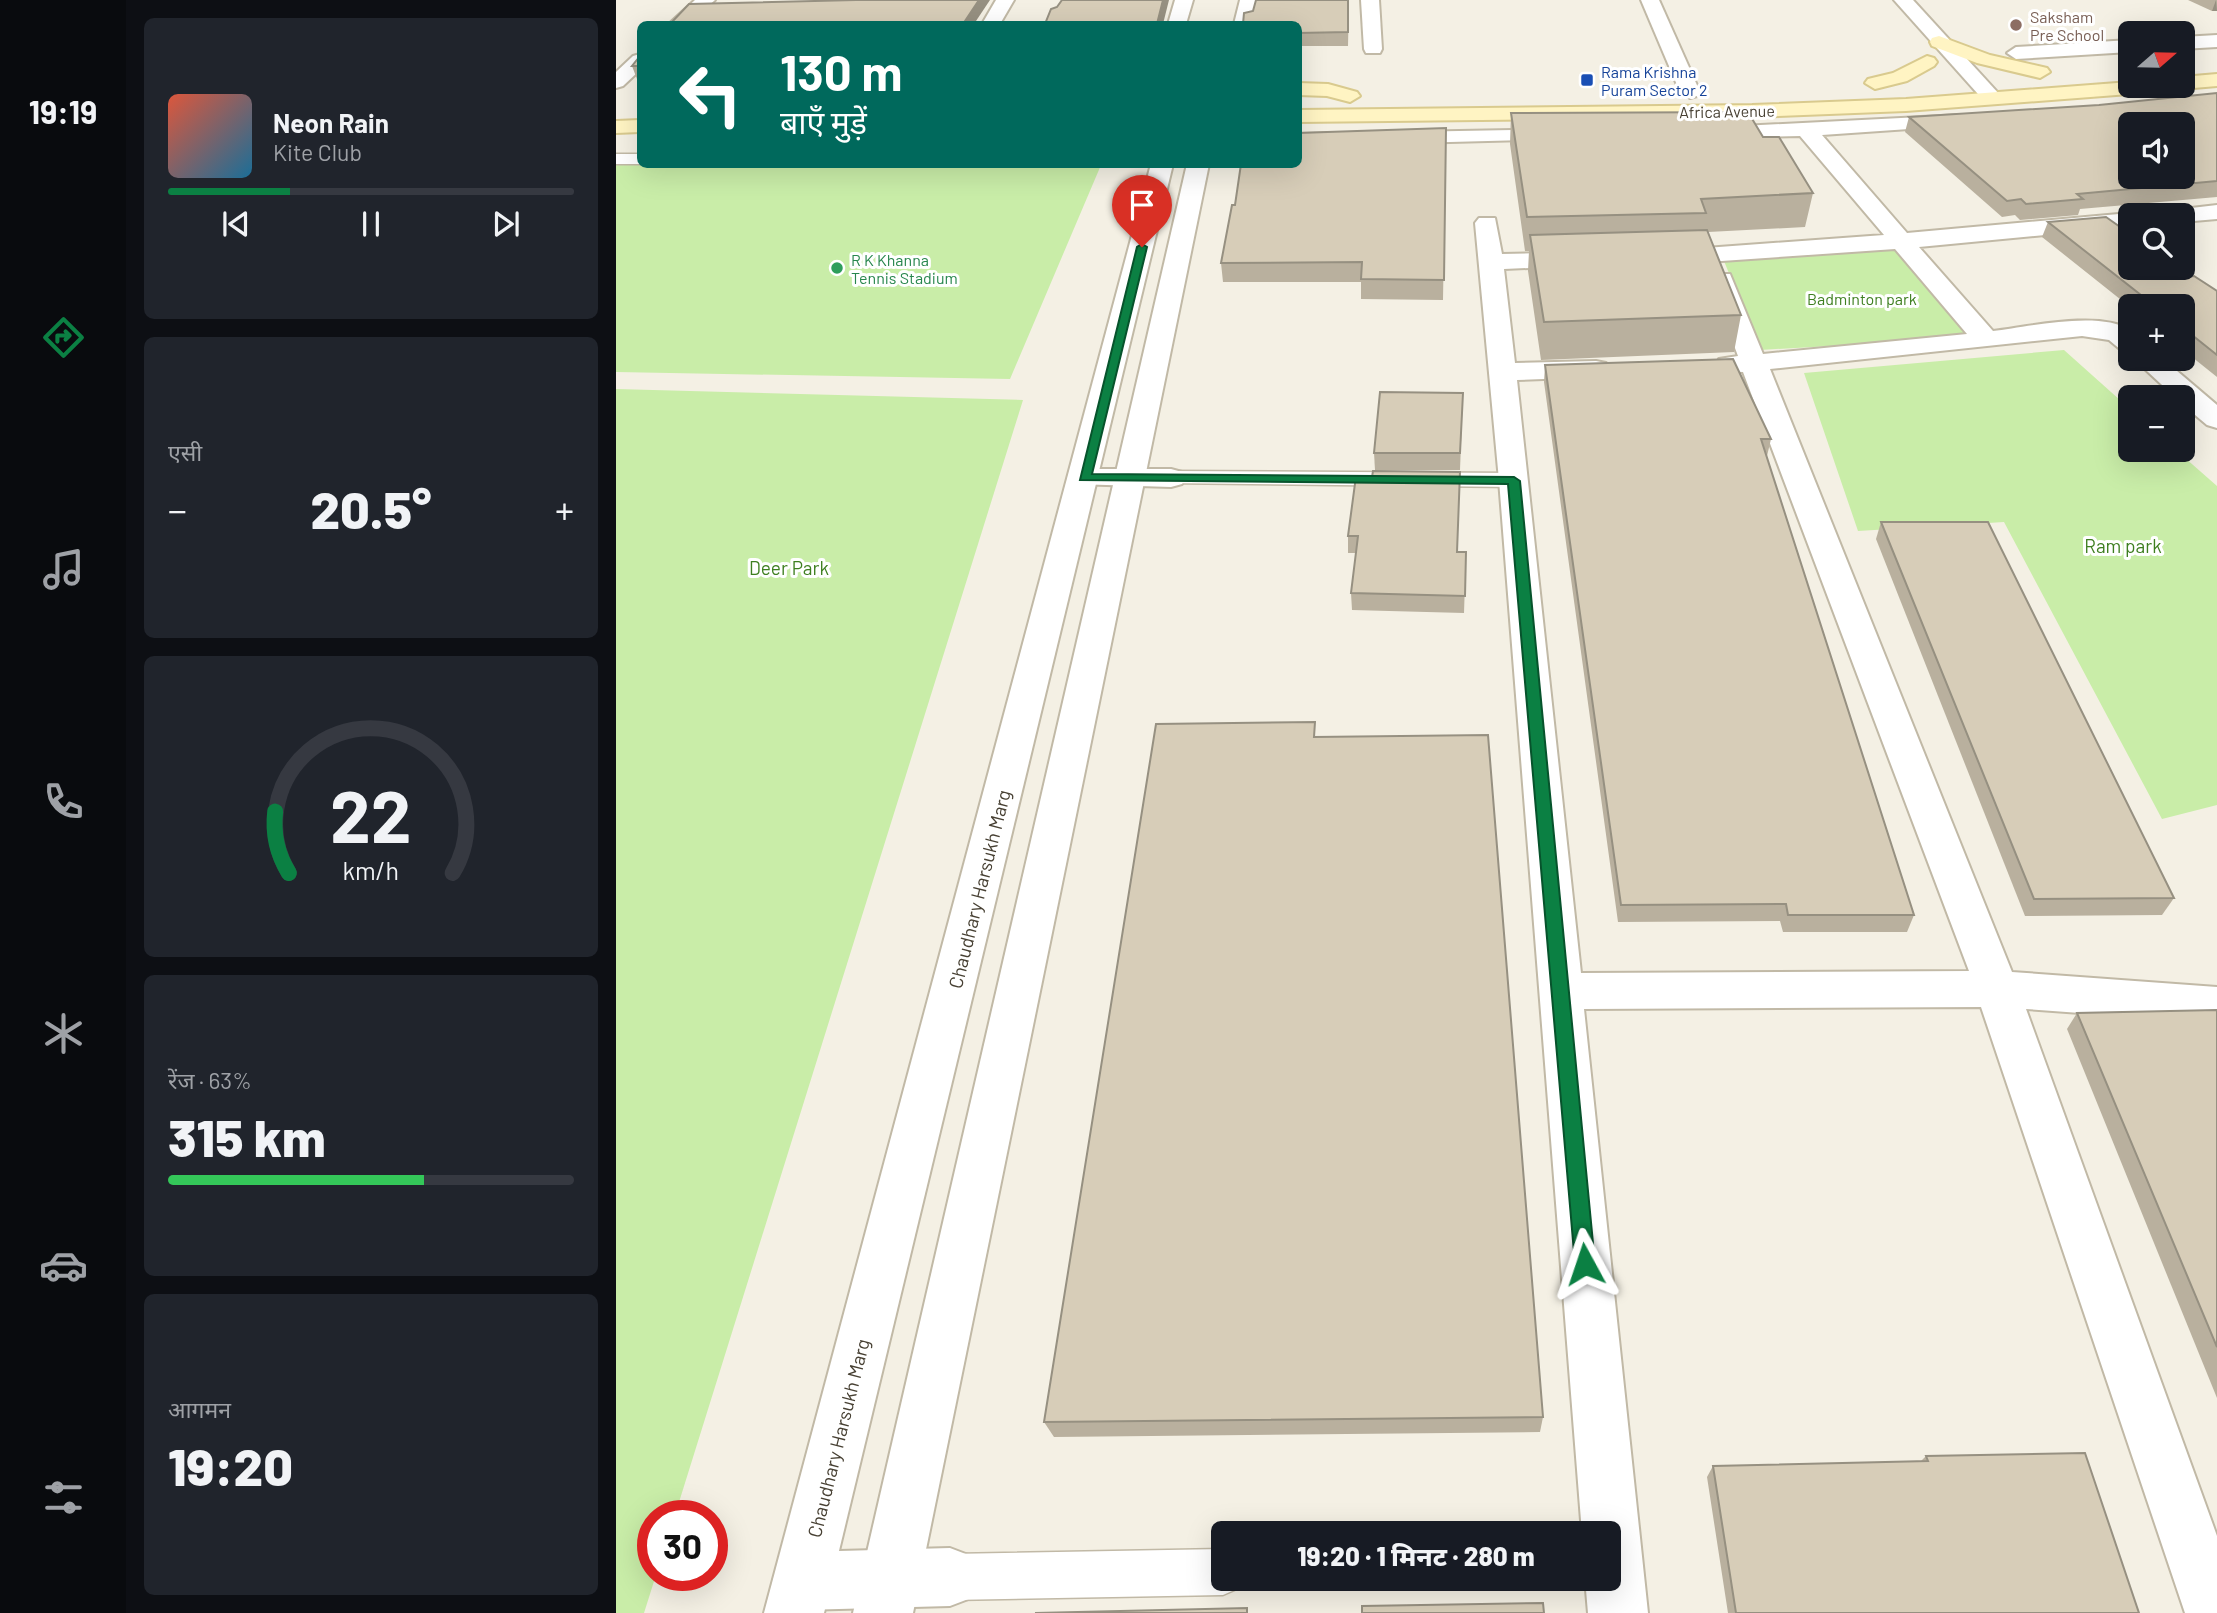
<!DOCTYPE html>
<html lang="hi">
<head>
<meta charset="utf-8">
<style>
	body { margin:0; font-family:Barlow,"Noto Sans Devanagari",sans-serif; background:#20242c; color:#f1f3f6; height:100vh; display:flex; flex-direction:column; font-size:26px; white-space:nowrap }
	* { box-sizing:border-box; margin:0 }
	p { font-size:23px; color:#9ea1a6 }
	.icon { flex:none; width:38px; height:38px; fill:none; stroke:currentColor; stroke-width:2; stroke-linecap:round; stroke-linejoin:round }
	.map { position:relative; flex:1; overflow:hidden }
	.side { display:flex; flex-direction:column; gap:18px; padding:18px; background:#0d0f14; width:490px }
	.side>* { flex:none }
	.guide { position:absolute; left:21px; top:21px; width:665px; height:147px; border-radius:10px; box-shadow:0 7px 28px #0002; background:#00695c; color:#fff; overflow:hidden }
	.needle { width:46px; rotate:70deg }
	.controls { position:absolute; left:1502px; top:21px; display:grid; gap:14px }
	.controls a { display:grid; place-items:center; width:77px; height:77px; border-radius:10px; background:#171b24; box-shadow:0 7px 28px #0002; font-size:35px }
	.speed { position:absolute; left:21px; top:1500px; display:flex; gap:14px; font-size:35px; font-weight:700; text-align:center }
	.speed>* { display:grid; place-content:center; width:91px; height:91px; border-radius:50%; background:#171b24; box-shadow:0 7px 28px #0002; line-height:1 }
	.speed .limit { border:10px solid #d22; background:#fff; color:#111 }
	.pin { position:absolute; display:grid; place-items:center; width:60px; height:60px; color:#fff; margin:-72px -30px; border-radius:50% 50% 50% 0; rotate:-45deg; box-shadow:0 0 7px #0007 }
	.pin .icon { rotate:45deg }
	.me { position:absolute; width:77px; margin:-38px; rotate:355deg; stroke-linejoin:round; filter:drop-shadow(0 0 5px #0008) }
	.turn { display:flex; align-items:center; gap:24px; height:147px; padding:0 28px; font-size:32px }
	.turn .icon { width:91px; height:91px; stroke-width:2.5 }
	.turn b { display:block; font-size:49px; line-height:60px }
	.big { font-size:52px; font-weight:800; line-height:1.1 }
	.side .card { flex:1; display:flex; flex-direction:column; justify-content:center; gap:10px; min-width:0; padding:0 24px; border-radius:10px; background:#20242c }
	.side .dial { align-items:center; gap:0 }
	.dial svg { height:182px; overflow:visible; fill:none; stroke:#363941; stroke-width:7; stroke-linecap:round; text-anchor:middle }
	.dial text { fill:#f1f3f6; stroke:none }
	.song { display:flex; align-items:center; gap:21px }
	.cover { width:84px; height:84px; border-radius:10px; background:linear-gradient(135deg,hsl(10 70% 55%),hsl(200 70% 35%)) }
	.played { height:7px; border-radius:4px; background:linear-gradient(90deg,#0b8043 30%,#363941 30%) }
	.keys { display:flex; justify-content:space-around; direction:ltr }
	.heat { display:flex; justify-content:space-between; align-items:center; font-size:38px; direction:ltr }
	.charge { height:10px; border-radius:5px; background:linear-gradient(90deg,#34c759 63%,#363941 0) }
	.trip { position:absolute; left:595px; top:1521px; width:410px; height:70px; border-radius:10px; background:#171b24; box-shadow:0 7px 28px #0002; font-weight:800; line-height:70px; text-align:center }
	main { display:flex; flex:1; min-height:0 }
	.tabs { display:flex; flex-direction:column; width:126px; justify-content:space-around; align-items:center; background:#090b0e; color:#9ea1a6 }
	.tabs .icon { width:49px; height:49px }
	.tabs .current { color:#0b8043 }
	.tabs b { font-size:32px; color:#f1f3f6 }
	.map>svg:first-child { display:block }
	.green { fill:#c9eda8 }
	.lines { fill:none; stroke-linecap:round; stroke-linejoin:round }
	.service-casing { stroke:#c1b9a6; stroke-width:3 }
	.minor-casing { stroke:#c1b9a6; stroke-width:4 }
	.tertiary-casing { stroke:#c1b9a6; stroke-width:4 }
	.secondary-casing { stroke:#d9ca8e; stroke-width:4 }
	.service { fill:#fff; fill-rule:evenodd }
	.minor { fill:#fff; fill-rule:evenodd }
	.tertiary { fill:#fff; fill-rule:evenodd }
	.secondary { fill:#fff4c3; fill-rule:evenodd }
	.wall { fill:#b9b09e }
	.shaded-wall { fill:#969081 }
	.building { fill:#d7cdb8; stroke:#969081; stroke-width:2; fill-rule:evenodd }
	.route { fill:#0b8043; stroke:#07532c; stroke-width:2 }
	.education-dot { fill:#8d6e63; stroke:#fff; stroke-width:2.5 }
	.transit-dot { fill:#1a4fb4; stroke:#fff; stroke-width:2.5 }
	.leisure-dot { fill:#2e9e5b; stroke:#fff; stroke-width:2.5 }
	.labels { text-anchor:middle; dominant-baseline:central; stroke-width:6; stroke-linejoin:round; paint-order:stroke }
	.far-education-label { font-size:16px; fill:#785e54; stroke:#fff; text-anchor:start }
	.far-transit-label { font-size:16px; fill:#164399; stroke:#fff; text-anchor:start }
	.far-street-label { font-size:16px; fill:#474033; stroke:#fff }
	.far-leisure-label { font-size:16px; fill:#27864d; stroke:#fff; text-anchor:start }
	.far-park-label { font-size:16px; fill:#3e7f20; stroke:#fff }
	.park-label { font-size:19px; fill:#3e7f20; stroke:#fff }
	.street-label { font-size:19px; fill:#474033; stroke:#fff }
</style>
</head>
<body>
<main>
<nav class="tabs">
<b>19:19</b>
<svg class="icon current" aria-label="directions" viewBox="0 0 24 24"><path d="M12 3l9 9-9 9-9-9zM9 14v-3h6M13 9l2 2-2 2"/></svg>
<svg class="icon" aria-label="music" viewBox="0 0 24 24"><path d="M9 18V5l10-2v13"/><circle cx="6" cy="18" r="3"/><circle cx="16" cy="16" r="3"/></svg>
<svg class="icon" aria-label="phone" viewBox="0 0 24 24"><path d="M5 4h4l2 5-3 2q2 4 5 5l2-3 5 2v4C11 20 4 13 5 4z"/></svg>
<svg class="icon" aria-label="climate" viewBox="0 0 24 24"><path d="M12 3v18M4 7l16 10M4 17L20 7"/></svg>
<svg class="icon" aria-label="car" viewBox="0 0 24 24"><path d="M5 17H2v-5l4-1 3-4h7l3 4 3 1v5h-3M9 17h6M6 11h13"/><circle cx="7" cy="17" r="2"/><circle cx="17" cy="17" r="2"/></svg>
<svg class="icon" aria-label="filters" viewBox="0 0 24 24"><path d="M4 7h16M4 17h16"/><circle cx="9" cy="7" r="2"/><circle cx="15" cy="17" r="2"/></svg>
</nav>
<section class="side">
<div class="card">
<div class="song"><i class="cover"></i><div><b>Neon Rain</b><p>Kite Club</p></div></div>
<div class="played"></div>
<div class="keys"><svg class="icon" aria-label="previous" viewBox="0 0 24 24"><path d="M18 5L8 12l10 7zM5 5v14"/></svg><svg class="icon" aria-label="pause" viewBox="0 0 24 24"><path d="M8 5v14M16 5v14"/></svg><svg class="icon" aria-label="next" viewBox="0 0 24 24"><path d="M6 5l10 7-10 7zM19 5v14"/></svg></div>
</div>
<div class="card"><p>एसी</p>
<div class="heat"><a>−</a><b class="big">20.5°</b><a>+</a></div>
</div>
<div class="card dial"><svg viewBox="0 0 100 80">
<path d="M14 69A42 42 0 1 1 86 69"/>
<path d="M14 69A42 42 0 0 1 8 42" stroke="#0b8043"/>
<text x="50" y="56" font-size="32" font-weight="700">22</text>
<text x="50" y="72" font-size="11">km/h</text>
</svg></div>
<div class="card"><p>रेंज · 63%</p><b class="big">315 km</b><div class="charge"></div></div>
<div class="card"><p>आगमन</p><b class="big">19:20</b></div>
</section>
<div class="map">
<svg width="1601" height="1613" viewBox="0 0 1601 1613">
	<rect width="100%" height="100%" fill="#f4f0e4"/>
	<g class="green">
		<path d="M0,153H24V164L485,165L394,379L0,372Z"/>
		<path d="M1281,250L1357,338L1144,350L1108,261Z"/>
		<path d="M1448,350L1514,409V450H1560L1601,486V805L1546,819L1388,522L1242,531L1188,373Z"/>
		<path d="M0,389L407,400L59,1515L37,1516V1575H40L28,1613H0Z"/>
	</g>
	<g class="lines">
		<g class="service-casing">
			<g id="service">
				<rect x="0" y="154" width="24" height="10"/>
				<path d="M555,471L898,473L906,475L910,480L906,485L898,487L547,483L543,478L547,473Z"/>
				<path d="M607,1549V1578H627L623,1588L607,1595L334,1600L318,1593L311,1577L318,1561L334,1554Z"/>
			</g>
		</g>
		<g class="minor-casing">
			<g id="minor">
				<path d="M79,0H99L72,24H53Z"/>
				<path d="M380,0H398L384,24H366Z"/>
				<path d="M559,0H577L570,24H552Z"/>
				<path d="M624,0H642L636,24H618Z"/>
				<path d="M745,0H763L766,49L764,53H750L748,49Z"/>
				<path d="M1025,0H1043L1084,92L1081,96L1074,98L1064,92Z"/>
				<path d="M1601,35V47L1566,49V37Z"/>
				<path d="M1514,40V52L1400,59L1391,53L1400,47Z"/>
				<path d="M24,54V70L7,86L0,88V72L17,56Z"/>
				<path d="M1344,115L1354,121L1351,125L1206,135L1291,233L1514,213L1522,215H1514V227L1303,247L1377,331C1411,327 1484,310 1514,330V352L1505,350L1493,340L1466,336L1154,369L1396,972L1601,987V1023L1410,1009L1601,1536V1613H1569L1365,1007L968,1009L1032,1613H972L969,1578H992V1533H966L883,480L859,223L863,218H879L886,254L963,252L972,254L975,259L972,264L963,266L888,269L899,363L980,361L990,363L994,369L990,375L980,377L901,380L965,973L1353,971L1127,372L1103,371L1100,365L1103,359L1122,356L1093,279L1096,274H1114L1147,354L1351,334L1279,249L1062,264L1053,262L1050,257L1053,252L1062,250L1268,235L1184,136L1093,138L1083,132L1086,128Z"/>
				<path d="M946,129L953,131L956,135L953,139L682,146V134Z"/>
				<path d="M1601,205V219L1566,222V215H1554L1558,210Z"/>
				<path d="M1518,359H1547L1601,405V428L1591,425L1566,404V397H1559Z"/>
				<path d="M469,469H555L566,472L570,478L566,484L555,487L458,484L454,478L458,472Z"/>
				<path d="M334,1548L355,1556L363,1577L355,1598L334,1606L186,1610L165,1602L157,1581L165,1560L186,1552Z"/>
			</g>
		</g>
		<g class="tertiary-casing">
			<g id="tertiary">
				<path d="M1278,0H1297L1384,95L1387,99L1384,103H1370Z"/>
				<path d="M535,164H557L208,1613H148Z"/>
				<path d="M571,164H593L297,1613H237Z"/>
			</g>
		</g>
		<g class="secondary-casing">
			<g id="secondary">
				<path d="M1323,36L1374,55L1431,68L1434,72L1424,78L1361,63L1316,46L1314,42L1316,38Z"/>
				<path d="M1311,56L1318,58L1321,62L1318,66L1291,81L1259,89L1249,83L1252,79L1277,73Z"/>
				<path d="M1601,74V86L1566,89L1558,86H1566V77Z"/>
				<path d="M1514,82V86H1549L1539,92L1290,111L1136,117L682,122V110L1136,105L1290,99Z"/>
				<path d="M682,83L712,84L741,92L744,96L734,102L711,96L682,95Z"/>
				<path d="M24,120V132L0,133V121Z"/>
			</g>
		</g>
		<use href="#service" class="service"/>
		<use href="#minor" class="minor"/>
		<use href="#tertiary" class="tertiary"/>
		<use href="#secondary" class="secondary"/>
	</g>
	<g class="wall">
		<path d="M640,0H733L732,46H682V24L637,11Z"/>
		<path d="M1572,0H1601V11H1596Z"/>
		<path d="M24,56V79H21L16,66Z"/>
		<path d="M1601,93V197L1464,209L1462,215L1404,220L1399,215L1386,217L1289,132L1293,117L1483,105Z"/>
		<path d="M895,113L1147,137L1197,193L1189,227L1092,232L1125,315L1118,352L925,360L912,271L913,251H909L894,144Z"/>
		<path d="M830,128L827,300L745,299V282H607L605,263L619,205Z"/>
		<path d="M1432,222L1571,277L1601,291V377L1566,349V306H1514V307L1426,237Z"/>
		<path d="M929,365L1155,439L1151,456H1150L1298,915L1291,932H1167L1164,921L1002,922L928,382Z"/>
		<path d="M847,393L844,470H759L758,453Z"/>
		<path d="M740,476L841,552H850L848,613L736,610L735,593L740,553H732V536Z"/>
		<path d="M1265,522L1558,898L1546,915L1409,916L1260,539Z"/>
		<path d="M700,737L927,1417L924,1432L438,1437L428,1422Z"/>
		<path d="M1601,1010V1398L1451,1029L1461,1013Z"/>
		<path d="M1310,1456L1523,1613H1112L1091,1477L1097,1466L1305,1461Z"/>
	</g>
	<g class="shaded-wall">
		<path d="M363,0H374L358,24H347Z"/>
		<path d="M547,0H553L547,24H541Z"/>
		<path d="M1600,0L1601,11H1596Z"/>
	</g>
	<g class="building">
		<path d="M240,0H363L347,24H54L73,4Z"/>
		<path d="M446,0H547L541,24H429L435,9L441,7Z"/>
		<path d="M640,0H732V32L682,33V24H627L628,13L637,11Z"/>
		<path d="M24,56V66H16Z"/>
		<path d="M1601,93V181L1461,194L1467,199L1410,204L1405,199L1391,201L1293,117L1483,105ZM1514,124H1566V177H1514Z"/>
		<path d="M1132,112L1147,137H1163L1197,193L1085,199L1090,213L911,217L895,113Z"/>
		<path d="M830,128L828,280L745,279L746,262L605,263L616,205H619L625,164H682V133Z"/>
		<path d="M1490,217L1514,234V268H1559L1571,277L1578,276L1601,291V355L1566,327V306H1539L1432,222Z"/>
		<path d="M1091,230L1125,315L928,322L914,235Z"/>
		<path d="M1117,359L1155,439H1145L1298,915H1172L1170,904L1005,905L929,365Z"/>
		<path d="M764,392L847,393L844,453H758Z"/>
		<path d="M757,471L844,472L841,552H850L849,596L735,593L742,536H732L740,476L756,477Z"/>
		<path d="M1265,522H1372L1558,898L1418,899Z"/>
		<path d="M699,722L698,737L872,735L927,1417L428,1422L540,724Z"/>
		<path d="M1601,1010V1347L1461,1013Z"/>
		<path d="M1469,1453L1523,1613H1120L1097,1466L1312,1461L1310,1456Z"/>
		<path d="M927,1603L928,1613H746V1606Z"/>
		<path d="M631,1608V1613H419Z"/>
	</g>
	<path class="route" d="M526,244L531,247L476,474L898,477L904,481L979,1264L976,1271L969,1274L962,1271L959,1264L892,484L464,480L521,247Z"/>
	<circle class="education-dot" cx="1400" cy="25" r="7"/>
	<rect class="transit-dot" x="964" y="73" width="14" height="14" rx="3.5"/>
	<circle class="leisure-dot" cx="221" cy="268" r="7"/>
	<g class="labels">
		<g class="far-education-label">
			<text x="1414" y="16">Saksham<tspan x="1414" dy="18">Pre School</tspan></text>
		</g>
		<g class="far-transit-label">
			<text x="985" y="71">Rama Krishna<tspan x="985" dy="18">Puram Sector 2</tspan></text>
		</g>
		<g class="far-street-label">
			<text transform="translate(1111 111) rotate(-1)">Africa Avenue</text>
		</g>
		<g class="far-leisure-label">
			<text x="235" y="259">R K Khanna<tspan x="235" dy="18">Tennis Stadium</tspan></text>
		</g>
		<g class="far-park-label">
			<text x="1246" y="298">Badminton park</text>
		</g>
		<g class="park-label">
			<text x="1507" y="545">Ram park</text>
			<text x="173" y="567">Deer Park</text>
		</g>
		<g class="street-label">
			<text transform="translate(363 889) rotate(-76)">Chaudhary Harsukh Marg</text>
			<text transform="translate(222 1438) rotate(-76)">Chaudhary Harsukh Marg</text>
		</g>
	</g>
</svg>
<div class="controls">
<a><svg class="needle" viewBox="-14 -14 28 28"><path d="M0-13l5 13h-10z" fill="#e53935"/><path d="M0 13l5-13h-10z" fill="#9ea1a6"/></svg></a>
<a><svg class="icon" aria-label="sound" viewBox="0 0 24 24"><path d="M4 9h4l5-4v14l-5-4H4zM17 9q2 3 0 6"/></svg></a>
<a><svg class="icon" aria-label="search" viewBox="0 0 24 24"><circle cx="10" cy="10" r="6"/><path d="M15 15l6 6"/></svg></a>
<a>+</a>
<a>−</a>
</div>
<div class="speed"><div class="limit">30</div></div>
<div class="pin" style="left:526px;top:247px;background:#d93025"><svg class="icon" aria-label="arrive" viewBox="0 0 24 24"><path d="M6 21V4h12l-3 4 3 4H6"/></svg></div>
<svg class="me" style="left:969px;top:1264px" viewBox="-20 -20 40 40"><path d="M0-17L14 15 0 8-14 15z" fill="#0b8043" stroke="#fff" stroke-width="4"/></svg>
<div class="trip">19:20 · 1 मिनट · 280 m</div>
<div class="guide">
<div class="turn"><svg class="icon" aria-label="left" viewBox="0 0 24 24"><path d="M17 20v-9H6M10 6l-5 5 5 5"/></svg><div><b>130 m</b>बाएँ मुड़ें</div></div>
</div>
</div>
</main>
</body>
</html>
